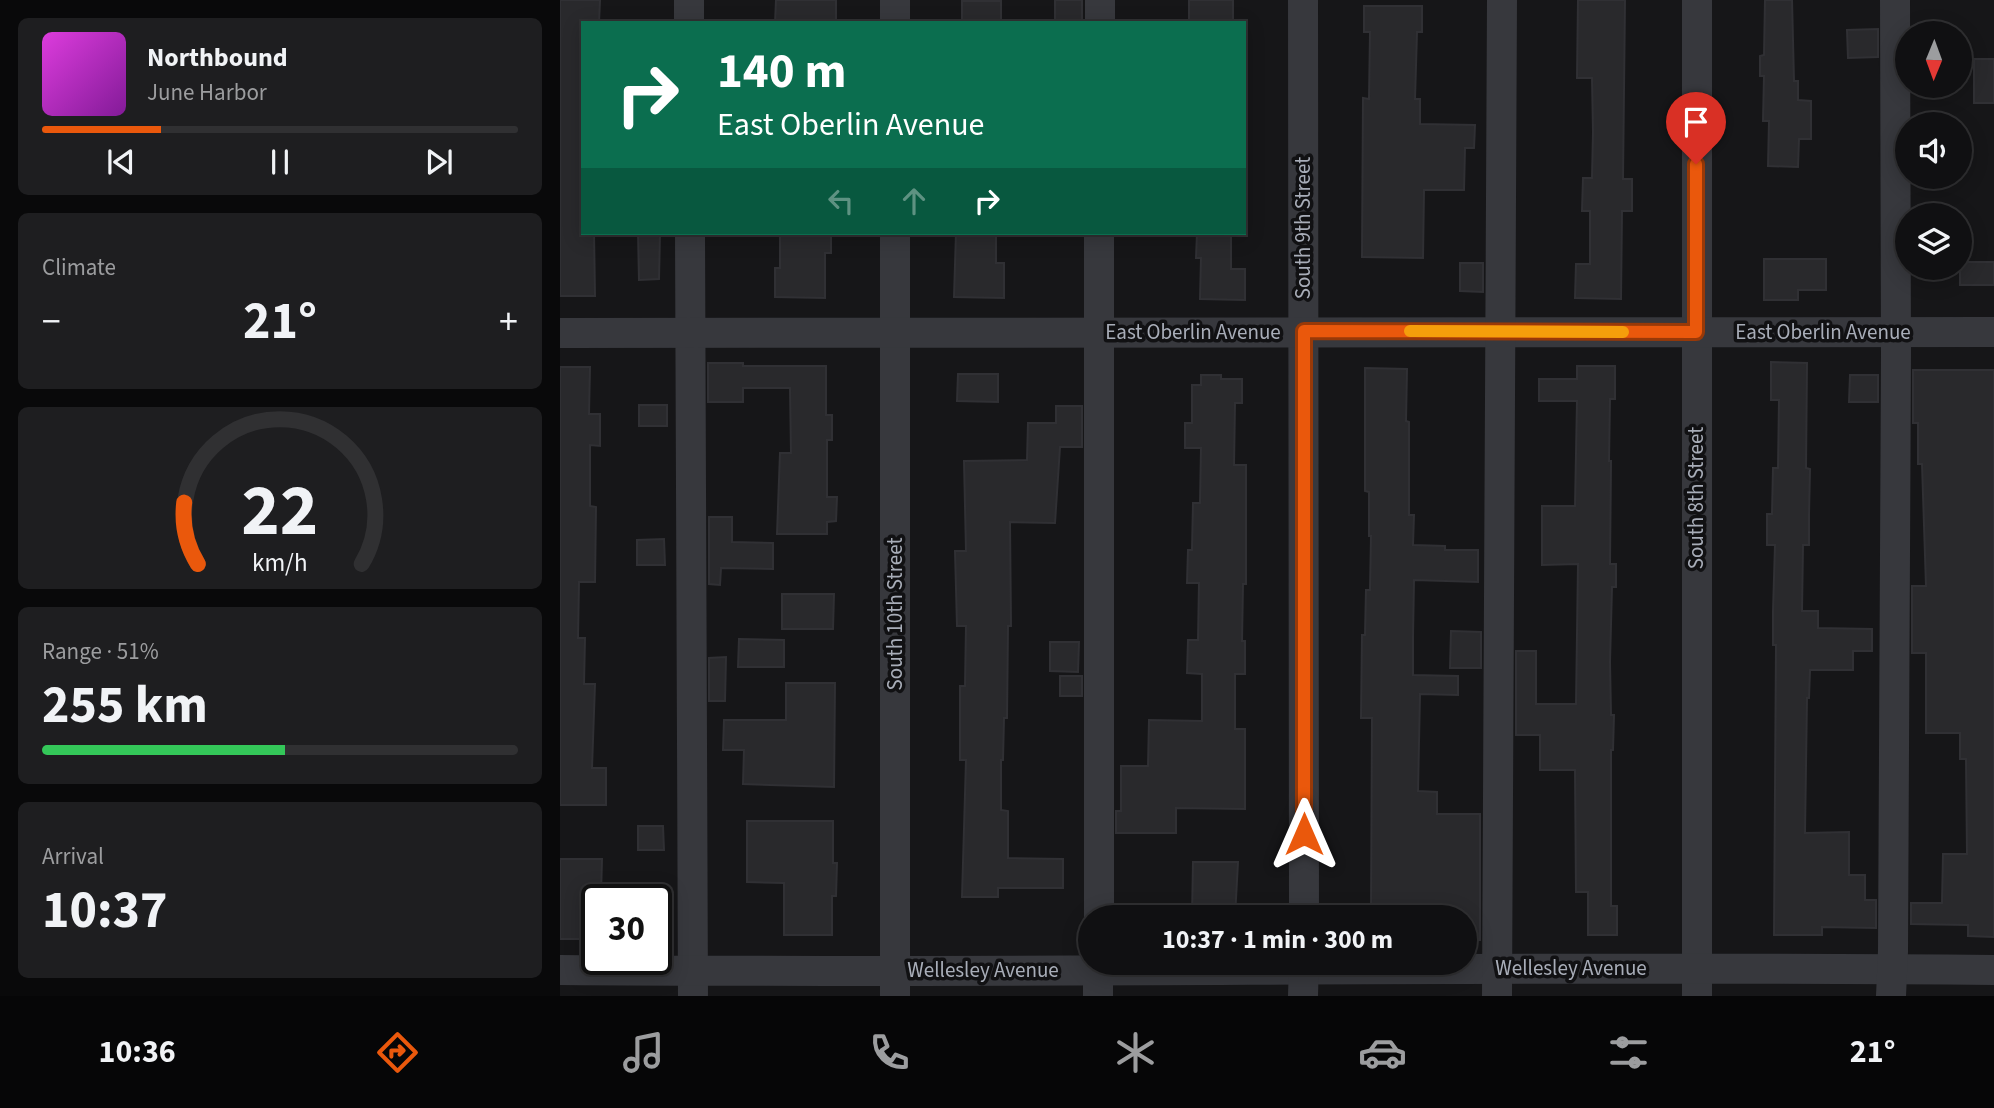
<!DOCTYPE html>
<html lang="en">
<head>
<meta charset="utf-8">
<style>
	body { margin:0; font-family:"Source Sans 3",sans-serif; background:#1e1e20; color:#f1f3f6; height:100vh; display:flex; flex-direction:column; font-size:26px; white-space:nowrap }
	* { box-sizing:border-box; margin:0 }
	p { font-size:23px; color:#9c9d9f }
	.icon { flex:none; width:38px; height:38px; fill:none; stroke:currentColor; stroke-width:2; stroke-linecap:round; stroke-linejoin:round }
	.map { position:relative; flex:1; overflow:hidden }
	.details { display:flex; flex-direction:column; gap:18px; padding:18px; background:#09090a; width:560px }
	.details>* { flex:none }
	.banner { position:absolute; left:21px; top:21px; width:665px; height:214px; border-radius:0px; box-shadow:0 4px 18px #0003,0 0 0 2px #303032; background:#0b6e4f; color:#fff; overflow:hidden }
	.needle { width:46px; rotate:181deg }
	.tools { position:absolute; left:1335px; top:21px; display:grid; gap:14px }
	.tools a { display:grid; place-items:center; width:77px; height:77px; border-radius:50%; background:#101012; box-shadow:0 4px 18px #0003,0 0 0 2px #303032; font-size:35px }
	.speed { position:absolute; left:21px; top:884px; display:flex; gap:14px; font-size:35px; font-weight:700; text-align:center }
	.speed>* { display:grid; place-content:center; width:91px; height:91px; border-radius:50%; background:#101012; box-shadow:0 4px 18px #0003,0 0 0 2px #303032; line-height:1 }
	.speed .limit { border:4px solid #111; border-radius:10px; background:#fff; color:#111 }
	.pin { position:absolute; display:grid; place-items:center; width:60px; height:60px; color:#fff; margin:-72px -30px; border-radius:50% 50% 50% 0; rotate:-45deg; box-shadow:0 0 7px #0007 }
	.pin .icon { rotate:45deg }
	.me { position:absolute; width:77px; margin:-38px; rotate:0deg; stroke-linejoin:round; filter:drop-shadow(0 0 5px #0008) }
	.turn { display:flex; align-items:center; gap:24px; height:147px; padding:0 21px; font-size:32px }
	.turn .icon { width:91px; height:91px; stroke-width:2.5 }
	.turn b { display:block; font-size:49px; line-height:60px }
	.lanes { display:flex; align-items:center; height:66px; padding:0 21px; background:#0003; justify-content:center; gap:35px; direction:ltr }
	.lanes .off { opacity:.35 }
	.big { font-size:52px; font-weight:700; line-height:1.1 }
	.details .card { flex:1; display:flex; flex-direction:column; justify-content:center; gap:10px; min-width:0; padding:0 24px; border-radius:10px; background:#1e1e20 }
	.details .dial { align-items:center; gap:0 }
	.dial svg { height:182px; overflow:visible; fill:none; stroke:#303032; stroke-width:7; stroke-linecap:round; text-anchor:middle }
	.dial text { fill:#f1f3f6; stroke:none }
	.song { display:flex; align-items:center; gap:21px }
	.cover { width:84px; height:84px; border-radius:10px; background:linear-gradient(135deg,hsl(300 70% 55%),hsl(290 70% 35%)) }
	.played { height:7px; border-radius:4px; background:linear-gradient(90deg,#ea580c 25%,#303032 25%) }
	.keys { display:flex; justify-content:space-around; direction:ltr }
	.heat { display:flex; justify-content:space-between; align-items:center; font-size:38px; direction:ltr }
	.charge { height:10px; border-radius:5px; background:linear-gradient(90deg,#34c759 51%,#303032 0) }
	.trip { position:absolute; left:518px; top:905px; width:399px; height:70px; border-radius:35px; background:#101012; box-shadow:0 4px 18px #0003,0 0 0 2px #303032; font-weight:700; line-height:70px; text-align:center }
	.tab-bar { display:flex; height:112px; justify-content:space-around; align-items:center; background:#060607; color:#9c9d9f }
	.tab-bar .icon { width:49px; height:49px }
	.tab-bar .on { color:#ea580c }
	.tab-bar b { font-size:32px; color:#f1f3f6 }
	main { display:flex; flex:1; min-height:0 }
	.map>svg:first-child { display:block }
	.building { fill:#29292c; stroke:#303034; stroke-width:2 }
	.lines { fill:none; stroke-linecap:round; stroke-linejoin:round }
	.minor { stroke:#37383d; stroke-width:30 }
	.route-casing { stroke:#983908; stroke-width:18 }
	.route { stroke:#ea580c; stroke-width:12 }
	.slow { stroke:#f59e0b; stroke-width:12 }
	.labels { text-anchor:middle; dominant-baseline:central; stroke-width:7; stroke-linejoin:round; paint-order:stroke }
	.street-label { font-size:21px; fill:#a8adb8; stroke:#111113 }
</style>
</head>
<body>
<main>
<section class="details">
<div class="card">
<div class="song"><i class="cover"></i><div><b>Northbound</b><p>June Harbor</p></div></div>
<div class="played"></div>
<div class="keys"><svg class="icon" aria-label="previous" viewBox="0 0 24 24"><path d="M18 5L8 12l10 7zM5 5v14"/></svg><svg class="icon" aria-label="pause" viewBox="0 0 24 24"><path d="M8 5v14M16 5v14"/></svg><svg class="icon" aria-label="next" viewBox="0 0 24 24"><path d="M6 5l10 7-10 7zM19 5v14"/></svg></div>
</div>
<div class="card"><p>Climate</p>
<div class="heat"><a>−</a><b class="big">21°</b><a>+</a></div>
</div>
<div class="card dial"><svg viewBox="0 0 100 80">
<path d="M14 69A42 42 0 1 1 86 69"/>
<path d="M14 69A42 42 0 0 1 8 42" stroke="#ea580c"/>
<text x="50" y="56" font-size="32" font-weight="700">22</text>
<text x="50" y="72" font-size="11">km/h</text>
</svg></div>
<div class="card"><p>Range · 51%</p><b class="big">255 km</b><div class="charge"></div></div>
<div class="card"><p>Arrival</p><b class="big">10:37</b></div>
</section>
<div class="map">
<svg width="1434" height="996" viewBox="0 0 1434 996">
	<rect width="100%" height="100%" fill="#161618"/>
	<g class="building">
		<path d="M0,0H40L39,23H23V233H34L35,296H0Z"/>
		<path d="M216,0H276V23H215Z"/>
		<rect x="495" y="0" width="27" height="20"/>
		<rect x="629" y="0" width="44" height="23"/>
		<path d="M1018,0H1065L1063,179H1072V211H1062L1061,299L1015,298L1016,264H1030V211H1022L1023,178H1032L1033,132L1032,78H1017Z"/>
		<path d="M1205,0H1232L1234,81H1238V100L1251,101V139H1239L1238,167L1208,166L1209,121H1203L1204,76H1200V56L1204,55Z"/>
		<rect x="402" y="1" width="39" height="22"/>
		<path d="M804,6H862V32H857L855,99H860V124L915,125L914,148H905L904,190H864L863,258L802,257L803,98L809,99L810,32H804Z"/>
		<path d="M1318,29V57L1288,58L1287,30Z"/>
		<rect x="1414" y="59" width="20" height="44"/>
		<path d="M78,233H100L99,279L79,280Z"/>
		<path d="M220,233H271V253H265V298L215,297V268H220Z"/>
		<path d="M396,233H436V263H444V298L394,297Z"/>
		<path d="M637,233H671V269H685V300L640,299L641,258H636Z"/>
		<path d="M1204,259H1266V290H1238V300H1204Z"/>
		<rect x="1400" y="262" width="34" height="23"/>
		<path d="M900,263H923V292L900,291Z"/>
		<path d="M1211,362L1247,363L1246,468L1250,469L1249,515V545H1243L1242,611H1258V628L1312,629V651H1293V670H1250L1249,698H1247L1245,833L1289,832V875H1305V900H1316V928L1262,927V935H1214L1216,645H1213V611L1215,545H1207V514H1212L1213,468H1218L1219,400H1211Z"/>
		<path d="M148,363H183V366H266V415H272V440H267V497H277L276,521L267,522V534H217L220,453H231L230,388H183V402H148Z"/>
		<path d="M1017,366H1055V399H1050L1049,461H1051L1050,564H1056V587H1052L1050,662L1051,715H1054L1053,750H1051V906H1057V935H1028V892H1016L1015,770H980V735H956V651H976V704H1016L1018,564L982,565V506H1015L1017,401H979V379H1017Z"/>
		<path d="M0,367H30L29,414H40V446L30,445V506L36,507L35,582H19L18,638H25L24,684H35L32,768H46V805H0Z"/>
		<path d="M805,368L847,369L846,421L849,422V515H854L853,545L885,546V550H918V582L854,580L853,636V675L898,676V695L860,694L858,791L877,792V814H920V940H905V917H811L812,718H801L802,635H805L806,590H810L811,536H809V492L805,491Z"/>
		<path d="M1353,370H1434V937L1408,936V925L1351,924V903H1382L1383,854H1407L1406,759H1400V733H1366V653H1352V586H1366L1362,464H1358V423H1353Z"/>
		<path d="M398,374H438V402L397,401Z"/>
		<path d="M641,375H661V379H682V403H675L674,465H686V584H683L682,641H685V674H675V729H685V809L616,808V833H556V811H561V766H588L589,720L642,721V674L627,673L628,640H638L639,583H627L628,550H632L633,503H640L641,448H625V423H632V385H641Z"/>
		<path d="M1290,375H1318V402H1289Z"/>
		<rect x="79" y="405" width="28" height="21"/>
		<path d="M496,406H522V447H500L495,523L450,522L451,626H448L447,718H444L443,760H441V810L448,811V858L503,859V888H438V897H402L406,760H400V686H405L406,626H397L395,551H406L404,461L467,460L468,423H496Z"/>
		<path d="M149,517H172V542L213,543V569L161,568L160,585L149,584Z"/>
		<path d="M104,539L105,565H77V540Z"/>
		<path d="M222,594H274L273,629H222Z"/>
		<path d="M891,631L921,632V668H890Z"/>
		<path d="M179,639L224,640V667H178Z"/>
		<path d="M490,642H519L518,672L490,671Z"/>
		<path d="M166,657L165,701H149V658Z"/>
		<rect x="500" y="676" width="22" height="20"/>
		<path d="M226,683H275L274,787L183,784L184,750H163L164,720H226Z"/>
		<path d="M187,821H273V863H277L276,896H272V935H224V883L187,882Z"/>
		<path d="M78,826H103L104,850H78Z"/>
		<path d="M0,859H42L41,895H37V939H0Z"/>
		<path d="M633,862H678L675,917H632Z"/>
	</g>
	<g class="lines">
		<g class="minor">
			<path d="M129,0V23"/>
			<path d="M335,0V23"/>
			<path d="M743,0L744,917"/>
			<path d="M1137,0V996"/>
			<path d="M540,23V0"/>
			<path d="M130,233L133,996"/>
			<path d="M335,233V996"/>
			<path d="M0,333L1434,332"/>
			<path d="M539,917V233"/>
			<path d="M0,970C478,974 956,965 1434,970"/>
			<path d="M538,996V962"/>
			<path d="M743,996L744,962"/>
			<path d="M937,996L942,0"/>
			<path d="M1331,996L1333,951L1336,355L1335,0"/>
		</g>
	</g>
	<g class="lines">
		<g class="route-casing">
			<path id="route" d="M744,834V331L1136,332V164"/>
		</g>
		<use href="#route" class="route"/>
		<path class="slow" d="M850,331L1063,332"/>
	</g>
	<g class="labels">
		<g class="street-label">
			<text transform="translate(743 228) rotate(-90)">South 9th Street</text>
			<text x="633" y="332">East Oberlin Avenue</text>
			<text x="1263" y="332">East Oberlin Avenue</text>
			<text transform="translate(1136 498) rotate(-90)">South 8th Street</text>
			<text transform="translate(335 614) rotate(-90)">South 10th Street</text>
			<text x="1011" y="968">Wellesley Avenue</text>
			<text x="423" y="970">Wellesley Avenue</text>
		</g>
	</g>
</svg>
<div class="tools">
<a><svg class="needle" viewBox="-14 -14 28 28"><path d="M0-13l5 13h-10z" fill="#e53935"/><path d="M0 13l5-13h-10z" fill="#9c9d9f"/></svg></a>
<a><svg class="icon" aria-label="sound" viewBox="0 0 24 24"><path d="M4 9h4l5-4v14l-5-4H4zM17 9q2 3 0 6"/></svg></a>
<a><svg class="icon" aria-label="layers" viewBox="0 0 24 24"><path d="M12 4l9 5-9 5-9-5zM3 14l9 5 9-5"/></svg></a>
</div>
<div class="speed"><div class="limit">30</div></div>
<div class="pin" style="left:1136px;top:164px;background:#d93025"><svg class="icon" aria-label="arrive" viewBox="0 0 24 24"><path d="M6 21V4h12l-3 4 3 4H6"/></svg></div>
<svg class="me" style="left:744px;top:834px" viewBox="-20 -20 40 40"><path d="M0-17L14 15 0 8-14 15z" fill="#ea580c" stroke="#fff" stroke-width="4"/></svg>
<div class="trip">10:37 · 1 min · 300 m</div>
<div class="banner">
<div class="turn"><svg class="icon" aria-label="right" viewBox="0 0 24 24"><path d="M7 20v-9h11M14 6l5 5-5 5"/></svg><div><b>140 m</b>East Oberlin Avenue</div></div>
<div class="lanes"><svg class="icon off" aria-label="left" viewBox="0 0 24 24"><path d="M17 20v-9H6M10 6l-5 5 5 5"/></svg><svg class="icon off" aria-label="ahead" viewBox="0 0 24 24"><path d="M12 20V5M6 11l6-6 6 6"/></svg><svg class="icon" aria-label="right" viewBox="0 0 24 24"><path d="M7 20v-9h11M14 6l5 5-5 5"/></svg></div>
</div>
</div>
</main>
<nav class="tab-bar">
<b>10:36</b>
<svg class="icon on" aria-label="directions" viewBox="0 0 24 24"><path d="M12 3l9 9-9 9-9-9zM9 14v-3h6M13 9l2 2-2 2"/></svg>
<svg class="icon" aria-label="music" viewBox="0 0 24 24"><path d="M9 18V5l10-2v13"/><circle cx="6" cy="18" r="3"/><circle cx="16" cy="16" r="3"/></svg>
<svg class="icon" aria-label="phone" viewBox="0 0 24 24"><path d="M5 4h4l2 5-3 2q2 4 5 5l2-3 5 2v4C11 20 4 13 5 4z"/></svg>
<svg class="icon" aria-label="climate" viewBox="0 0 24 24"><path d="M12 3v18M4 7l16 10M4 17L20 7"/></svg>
<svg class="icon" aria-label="car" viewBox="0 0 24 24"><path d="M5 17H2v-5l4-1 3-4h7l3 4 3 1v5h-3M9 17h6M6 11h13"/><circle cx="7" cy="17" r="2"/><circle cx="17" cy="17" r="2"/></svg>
<svg class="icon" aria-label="filters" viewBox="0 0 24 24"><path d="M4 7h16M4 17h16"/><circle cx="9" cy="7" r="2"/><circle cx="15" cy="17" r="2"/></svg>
<b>21°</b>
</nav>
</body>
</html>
